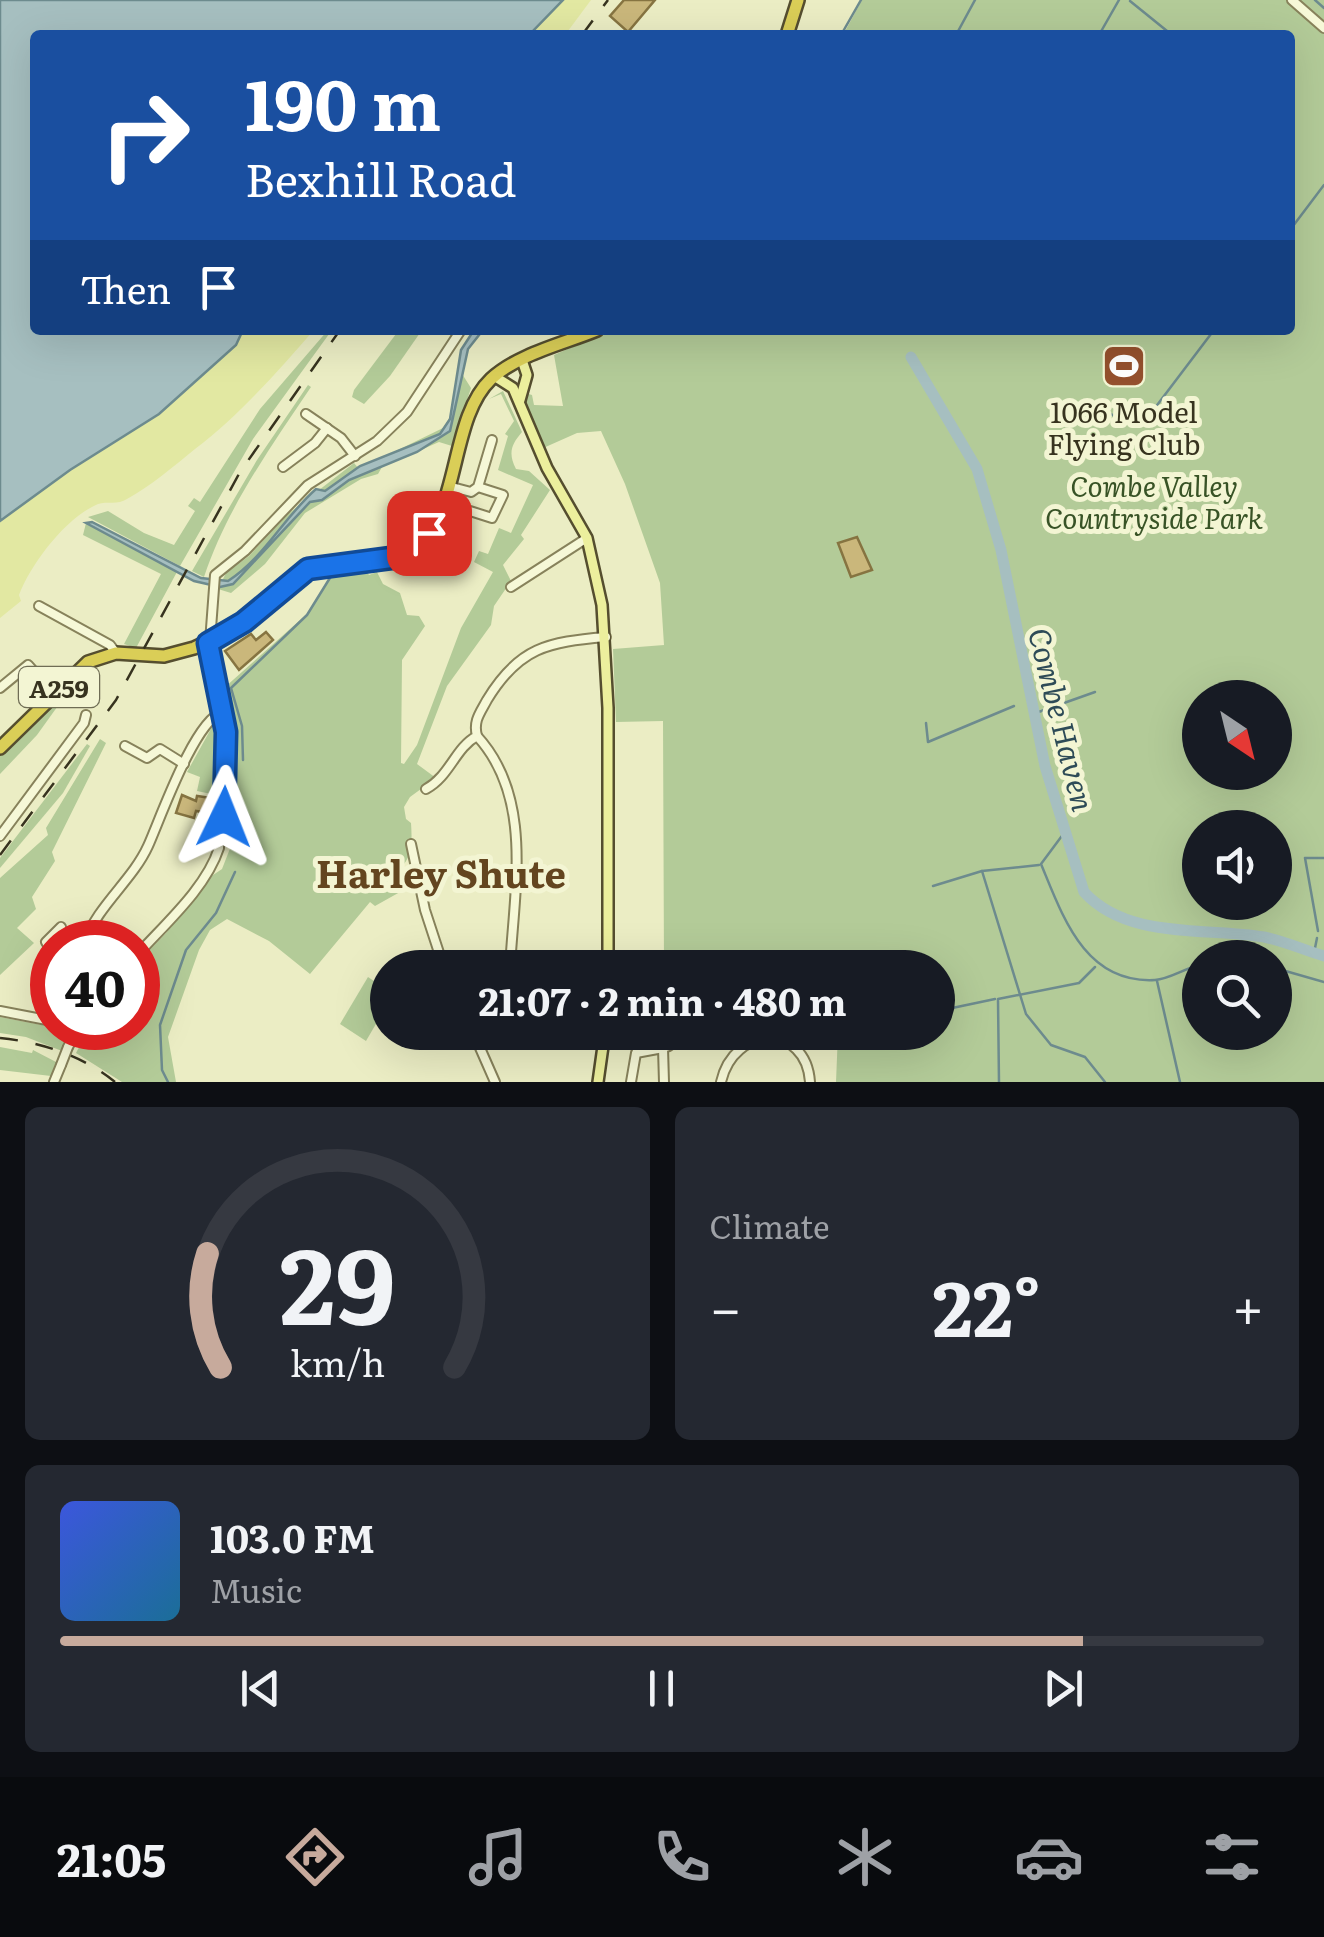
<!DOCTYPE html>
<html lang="en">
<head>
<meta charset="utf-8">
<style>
	body { margin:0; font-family:Literata,serif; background:#242831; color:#f1f3f6; height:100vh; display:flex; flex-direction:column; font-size:38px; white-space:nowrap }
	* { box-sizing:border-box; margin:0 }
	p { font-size:32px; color:#9ea1a6 }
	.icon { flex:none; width:55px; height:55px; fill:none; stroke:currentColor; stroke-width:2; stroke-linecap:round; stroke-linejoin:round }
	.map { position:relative; height:1082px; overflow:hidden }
	.side { display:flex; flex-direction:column; gap:25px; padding:25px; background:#0d0f14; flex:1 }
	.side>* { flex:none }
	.top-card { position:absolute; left:30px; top:30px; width:1265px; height:305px; border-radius:10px; box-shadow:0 10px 40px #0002; background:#1a4fa0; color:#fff; overflow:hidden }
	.needle { width:65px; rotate:145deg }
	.controls { position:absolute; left:1182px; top:680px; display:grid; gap:20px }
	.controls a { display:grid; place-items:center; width:110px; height:110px; border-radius:50%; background:#171b24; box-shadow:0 10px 40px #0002; font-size:50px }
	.speed { position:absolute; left:30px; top:920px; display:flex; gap:20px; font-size:50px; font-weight:700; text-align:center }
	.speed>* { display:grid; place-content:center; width:130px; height:130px; border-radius:50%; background:#171b24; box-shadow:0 10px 40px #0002; line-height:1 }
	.speed .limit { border:15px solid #d22; background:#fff; color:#111 }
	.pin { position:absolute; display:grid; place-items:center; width:85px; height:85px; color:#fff; margin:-42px; border-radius:20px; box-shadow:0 5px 15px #0006 }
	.me { position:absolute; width:110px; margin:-55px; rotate:2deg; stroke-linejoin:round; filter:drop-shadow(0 0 8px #0008) }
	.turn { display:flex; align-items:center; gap:35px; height:210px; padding:0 50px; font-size:45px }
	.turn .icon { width:130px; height:130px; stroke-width:2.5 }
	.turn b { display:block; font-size:70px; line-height:85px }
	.then { display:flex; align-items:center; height:95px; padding:0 50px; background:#0003; gap:20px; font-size:38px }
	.big { font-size:75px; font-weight:700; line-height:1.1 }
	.side .tile { flex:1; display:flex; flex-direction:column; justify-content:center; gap:15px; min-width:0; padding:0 35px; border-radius:15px; background:#242831 }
	.side .dial { align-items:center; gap:0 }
	.dial svg { height:260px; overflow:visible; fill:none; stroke:#363941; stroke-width:7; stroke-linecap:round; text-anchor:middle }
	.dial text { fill:#f1f3f6; stroke:none }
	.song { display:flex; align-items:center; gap:30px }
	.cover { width:120px; height:120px; border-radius:15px; background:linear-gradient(135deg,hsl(230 70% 55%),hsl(200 70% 35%)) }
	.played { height:10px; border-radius:5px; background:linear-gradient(90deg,#c7aa9c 85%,#363941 85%) }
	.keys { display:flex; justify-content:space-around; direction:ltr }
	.heat { display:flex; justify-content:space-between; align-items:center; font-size:55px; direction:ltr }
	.side .tiles { flex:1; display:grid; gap:25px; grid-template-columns:1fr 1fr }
	.tile:last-child { grid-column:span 2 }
	.trip { position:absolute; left:370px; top:950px; width:585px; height:100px; border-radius:50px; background:#171b24; box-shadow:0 10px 40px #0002; font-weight:700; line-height:100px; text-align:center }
	.tab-bar { display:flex; height:160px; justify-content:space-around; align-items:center; background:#090b0e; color:#9ea1a6 }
	.tab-bar .icon { width:70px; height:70px }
	.tab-bar .current { color:#c7aa9c }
	.tab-bar b { font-size:45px; color:#f1f3f6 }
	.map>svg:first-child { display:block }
	.green { fill:#b3cb98; fill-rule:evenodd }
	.sand { fill:#e2e8a2 }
	.water { fill:#a6bfc0; stroke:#6d8b8e; stroke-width:2.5 }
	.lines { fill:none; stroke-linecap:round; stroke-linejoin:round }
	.stream { stroke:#6d8b8e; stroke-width:2.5 }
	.river { stroke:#a6bfc0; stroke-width:11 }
	.building { fill:#cab77b; stroke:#867441; stroke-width:2.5 }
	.minor-casing { stroke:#87825b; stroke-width:12 }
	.major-casing { stroke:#554e2f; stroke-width:14 }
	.highway-casing { stroke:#554e2f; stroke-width:16 }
	.minor { stroke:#f6f8d7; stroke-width:8 }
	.major { stroke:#ecef9d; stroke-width:9 }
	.highway { stroke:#dace57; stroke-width:11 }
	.rail { stroke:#37331f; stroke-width:2.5; stroke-dasharray:18 18; stroke-linecap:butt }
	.minor-bridge-casing { stroke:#87825b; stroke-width:12; stroke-linecap:butt }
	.minor-bridge { stroke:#f6f8d7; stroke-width:8 }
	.route-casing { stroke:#114b97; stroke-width:25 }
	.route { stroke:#1a73e8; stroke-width:18 }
	.labels { text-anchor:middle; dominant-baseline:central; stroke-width:10; stroke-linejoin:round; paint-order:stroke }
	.shield { fill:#f3f5d3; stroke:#6f6d55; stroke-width:2.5 }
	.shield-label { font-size:25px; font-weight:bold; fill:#37331f }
	.poi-label { font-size:28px; fill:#37331f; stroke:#f3f5d3 }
	.park-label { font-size:28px; font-style:italic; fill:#385326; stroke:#f3f5d3 }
	.water-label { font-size:30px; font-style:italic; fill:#2e4b57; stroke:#f3f5d3 }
	.district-label { font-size:38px; font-weight:bold; fill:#63451f; stroke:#f3f5d3 }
</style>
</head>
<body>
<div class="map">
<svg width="1324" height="1082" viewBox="0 0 1324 1082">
	<rect width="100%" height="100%" fill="#ebedc4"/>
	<g class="green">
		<path d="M862,0H1324V1082H836L838,1033L938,1032V968L664,967L663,721L616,722L613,649L664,645L660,583L625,484L601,431L577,433L541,449L523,410L525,393L532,395L534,405L563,406L554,355L611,330H1290V35H843ZM1200,698H1275V772H1200ZM1200,828H1275V902H1200ZM1200,958H1275V1032H1200Z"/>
		<path d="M328,330H332L253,439L180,566L88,517L108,511L144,533L174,545L195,511L188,506L194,498L200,502L260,409Z"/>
		<path d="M399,330H422L390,376L364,404L352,397L354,390Z"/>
		<path d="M459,369L471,388L452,446L439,442L382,467L378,474L361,479L305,513L265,564L231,593L218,589L226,573L249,556L288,514L354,463L359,469L443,428L451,416Z"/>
		<path d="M308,385L311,387C270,448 227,508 204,577L192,571L257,460Z"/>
		<path d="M503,391L522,432C511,445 508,453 516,469L529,471L550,490L521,535L524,539L503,565L511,581L494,606L491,625L447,686L417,764L436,778L410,797L404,807L406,819L411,823C412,838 413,858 400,868V892L375,906L370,902L310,974L269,941L227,919L210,930L199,950L168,1037L176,1082H122L76,1053L89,1028H138V962L166,933L210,877L222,869L231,846L234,734L224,688L309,612L333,571L365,569L369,575L377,572L383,584L400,593L407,615L419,616L425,626L402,660L401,763L404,764L417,745L461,628L493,572L474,562L479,551L488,554L499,528L511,533L533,485L498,470L508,436L505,434L514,421L501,394L489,399Z"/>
		<path d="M86,523L178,570L136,648L124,644L161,574L83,535Z"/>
		<path d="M61,693L65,696L37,735L0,774V753Z"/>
		<path d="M212,727H217L216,795L197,791L200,777L187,772Z"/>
		<path d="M100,739L106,743L52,852L55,861L32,897L36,909L17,928L34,943L0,975V878L48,835L46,828Z"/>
		<path d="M87,744L90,746L63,793L0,868V858Z"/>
		<path d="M368,977L387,990V1005L366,1041L340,1024Z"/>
		<path d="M0,1017L52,1027L66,1037L62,1051L26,1037L0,1033Z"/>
		<path d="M0,1047L32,1053L33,1050L58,1063L51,1076L0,1070Z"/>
	</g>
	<g class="sand">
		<path d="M391,0H591L565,35H354Z"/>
		<path d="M166,330H314C277,372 240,415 195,449C174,466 151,486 127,499C118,505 107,501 98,504C65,518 31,564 19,595L21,601L0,618V477Z"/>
	</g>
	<g class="water">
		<path d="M0,0H563L529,35H35V330L242,332L236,345L159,414L70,470L0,521Z"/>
		<path d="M474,330H483L468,349L450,431L417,452L349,480L322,500L310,502L233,584L220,587L194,581L86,523L92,522L201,578L228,581C264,558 284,517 316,489L325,491L360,466L440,434L450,419L461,350Z"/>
	</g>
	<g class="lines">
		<g class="stream">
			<path d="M1315,0L1324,8"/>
			<path d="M1130,1L1172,35"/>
			<path d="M841,35L861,0"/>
			<path d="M956,35L975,0"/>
			<path d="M1099,35L1119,0"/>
			<path d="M1290,230L1324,185"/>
			<path d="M1089,401L1121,420L1142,425L1214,330"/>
			<path d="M1033,714L1095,692"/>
			<path d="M926,723L928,742L1014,706"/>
			<path d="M243,760L242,726L231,688L307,615L333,573"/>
			<path d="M1067,829L1041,864C1063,917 1085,984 1155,980C1170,979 1185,968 1200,965"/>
			<path d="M982,871L1026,1014L1051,1045L1085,1057L1105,1082"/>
			<path d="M933,886L982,871L1039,865"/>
			<path d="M1318,931L1305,858H1324"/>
			<path d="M1314,953L1317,938"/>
			<path d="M1275,968L1324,982"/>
			<path d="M1157,981L1180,1082"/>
			<path d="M938,1011L995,999"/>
			<path d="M168,1082L162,1070L160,1025L186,950L216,913L235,872"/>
			<path d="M999,1082L998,999L1079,983L1095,967"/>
		</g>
		<path class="river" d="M911,357L977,469L1001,550L1045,766L1084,892C1128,940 1205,927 1264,937C1284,941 1304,950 1324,956"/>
	</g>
	<g class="building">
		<path d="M624,0H655L628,32L610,16Z"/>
		<path d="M857,537L872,570L851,577L838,543Z"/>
		<path d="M266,632L273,640L239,670L225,651L251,634L256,640Z"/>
		<path d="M182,795L196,801L197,796L211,798L209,813L196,811L194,818L176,813Z"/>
	</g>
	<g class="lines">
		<g class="minor-casing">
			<g id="minor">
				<path d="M1292,0L1324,28"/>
				<path d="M306,414L341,438L355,456"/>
				<path d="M283,467L315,443L327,428"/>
				<path d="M448,486L471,492L478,487L492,440"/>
				<path d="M470,511L492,518L503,495L478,487"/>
				<path d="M511,587L587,538"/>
				<path d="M39,606L110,645L116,653"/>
				<path d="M0,688L28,665L53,693"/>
				<path d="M477,736C534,798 514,890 510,968"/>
				<path d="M125,746L147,758L160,749L184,764"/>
				<path d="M426,789C450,776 455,748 477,736C473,721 480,713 487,700C519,647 548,642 606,637"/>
				<path d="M0,836L84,723L86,715"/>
				<path d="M411,844L425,910L444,968"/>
				<path d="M85,942C97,906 132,881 148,846C161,817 194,722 222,712"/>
				<path d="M52,952L46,942L61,927"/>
				<path d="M138,954C166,923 206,888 219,848L226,732L209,655L215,575L245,551L308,485L377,441L407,412L461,330"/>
				<path d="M37,987L52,964"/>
				<path d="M0,1011L52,1021"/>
				<path d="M473,1032L495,1082"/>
				<path d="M68,1047L79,1028"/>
				<path d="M54,1082L61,1065"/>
				<path d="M631,1082L636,1053L663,1048"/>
				<path d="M664,1082L663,1048L669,1046L671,1037"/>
				<path d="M721,1082C734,1025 806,1023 810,1082"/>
			</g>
		</g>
		<g class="major-casing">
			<g id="major">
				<path d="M494,376L513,388L547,468L587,538L602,605L608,708V968"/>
				<path d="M520,400L527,375L522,360"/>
				<path d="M598,1082L605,1032"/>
			</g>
		</g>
		<g class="highway-casing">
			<g id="highway">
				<path d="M787,35L798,0"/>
				<path d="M0,748L88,662L116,653L164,656L194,648L234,629L308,569L412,553C462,515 448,420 491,379C518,354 563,344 597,330"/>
			</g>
		</g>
		<use href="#minor" class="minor"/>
		<use href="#major" class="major"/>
		<use href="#highway" class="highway"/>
		<g class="rail">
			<path d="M582,35L608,0"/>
			<path d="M0,855L116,700L240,472L340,330"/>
			<path d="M0,1038C41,1042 83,1056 115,1082"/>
		</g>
		<g class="minor-bridge-casing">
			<path id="minor-bridge" d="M61,1065L68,1047"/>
		</g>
		<use href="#minor-bridge" class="minor-bridge"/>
	</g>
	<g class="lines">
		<g class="route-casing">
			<path id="route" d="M224,817L226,732L208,643L244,622L308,569L406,556L418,549L429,533"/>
		</g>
		<use href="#route" class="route"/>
	</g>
	<defs>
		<g id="stadium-square" transform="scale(2.25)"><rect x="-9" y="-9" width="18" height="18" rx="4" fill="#94502d" stroke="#f3f5d3"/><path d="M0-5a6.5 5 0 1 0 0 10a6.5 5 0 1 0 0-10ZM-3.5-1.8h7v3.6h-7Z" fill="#fff"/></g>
	</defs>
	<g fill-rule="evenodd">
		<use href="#stadium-square" x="1124" y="366"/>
	</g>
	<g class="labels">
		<rect class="shield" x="19" y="667" width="80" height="40" rx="8"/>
		<g class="shield-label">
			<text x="59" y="687">A259</text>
		</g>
		<g class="poi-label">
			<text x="1124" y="411">1066 Model<tspan x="1124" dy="32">Flying Club</tspan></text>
		</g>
		<g class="park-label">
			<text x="1154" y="485">Combe Valley<tspan x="1154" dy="32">Countryside Park</tspan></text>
		</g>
		<g class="water-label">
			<text transform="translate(1063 719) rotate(76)">Combe Haven</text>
		</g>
		<g class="district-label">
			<text x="441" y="871">Harley Shute</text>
		</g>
	</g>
</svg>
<div class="controls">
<a><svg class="needle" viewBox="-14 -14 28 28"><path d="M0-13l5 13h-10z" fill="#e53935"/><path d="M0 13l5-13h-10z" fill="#9ea1a6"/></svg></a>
<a><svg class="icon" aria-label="sound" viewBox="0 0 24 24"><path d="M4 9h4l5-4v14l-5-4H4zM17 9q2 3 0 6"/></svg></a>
<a><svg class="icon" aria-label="search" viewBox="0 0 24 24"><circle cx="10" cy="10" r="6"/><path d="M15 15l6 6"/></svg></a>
</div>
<div class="speed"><div class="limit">40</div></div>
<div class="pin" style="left:429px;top:533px;background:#d93025"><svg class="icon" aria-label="arrive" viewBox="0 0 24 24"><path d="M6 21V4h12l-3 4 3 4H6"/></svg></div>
<svg class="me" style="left:224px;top:817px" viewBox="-20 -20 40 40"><path d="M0-17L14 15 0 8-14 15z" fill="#1a73e8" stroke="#fff" stroke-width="4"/></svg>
<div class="trip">21:07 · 2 min · 480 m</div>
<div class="top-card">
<div class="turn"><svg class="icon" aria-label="right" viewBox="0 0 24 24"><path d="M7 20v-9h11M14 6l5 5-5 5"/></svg><div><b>190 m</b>Bexhill Road</div></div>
<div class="then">Then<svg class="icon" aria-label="arrive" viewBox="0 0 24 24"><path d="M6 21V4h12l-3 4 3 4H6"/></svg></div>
</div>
</div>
<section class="side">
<div class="tiles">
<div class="tile dial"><svg viewBox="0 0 100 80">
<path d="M14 69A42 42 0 1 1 86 69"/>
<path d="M14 69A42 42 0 0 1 10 34" stroke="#c7aa9c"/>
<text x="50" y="56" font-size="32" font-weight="700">29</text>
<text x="50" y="72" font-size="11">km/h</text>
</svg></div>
<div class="tile"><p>Climate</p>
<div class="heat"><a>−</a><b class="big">22°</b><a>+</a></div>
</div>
<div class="tile">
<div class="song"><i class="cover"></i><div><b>103.0 FM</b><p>Music</p></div></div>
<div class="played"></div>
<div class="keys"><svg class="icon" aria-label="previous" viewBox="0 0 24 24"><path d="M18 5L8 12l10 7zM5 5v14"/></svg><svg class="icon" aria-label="pause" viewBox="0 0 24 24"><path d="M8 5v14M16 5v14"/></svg><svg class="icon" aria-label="next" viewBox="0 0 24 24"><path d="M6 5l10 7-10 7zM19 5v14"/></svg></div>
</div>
</div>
</section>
<nav class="tab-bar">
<b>21:05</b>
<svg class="icon current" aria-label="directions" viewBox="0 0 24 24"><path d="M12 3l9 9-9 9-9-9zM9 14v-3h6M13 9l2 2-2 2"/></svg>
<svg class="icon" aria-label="music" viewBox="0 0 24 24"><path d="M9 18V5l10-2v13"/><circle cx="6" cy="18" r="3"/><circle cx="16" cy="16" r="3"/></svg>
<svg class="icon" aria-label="phone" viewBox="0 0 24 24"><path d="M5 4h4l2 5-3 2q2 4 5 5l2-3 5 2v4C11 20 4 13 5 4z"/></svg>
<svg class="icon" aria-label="climate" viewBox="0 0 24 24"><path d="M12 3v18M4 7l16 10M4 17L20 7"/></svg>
<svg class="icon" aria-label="car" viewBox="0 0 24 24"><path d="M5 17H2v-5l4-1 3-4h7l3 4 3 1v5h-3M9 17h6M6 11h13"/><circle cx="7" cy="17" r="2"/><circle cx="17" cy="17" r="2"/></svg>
<svg class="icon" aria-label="filters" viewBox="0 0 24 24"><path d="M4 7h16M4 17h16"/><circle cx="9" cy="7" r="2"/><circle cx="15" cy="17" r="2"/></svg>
</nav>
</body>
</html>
